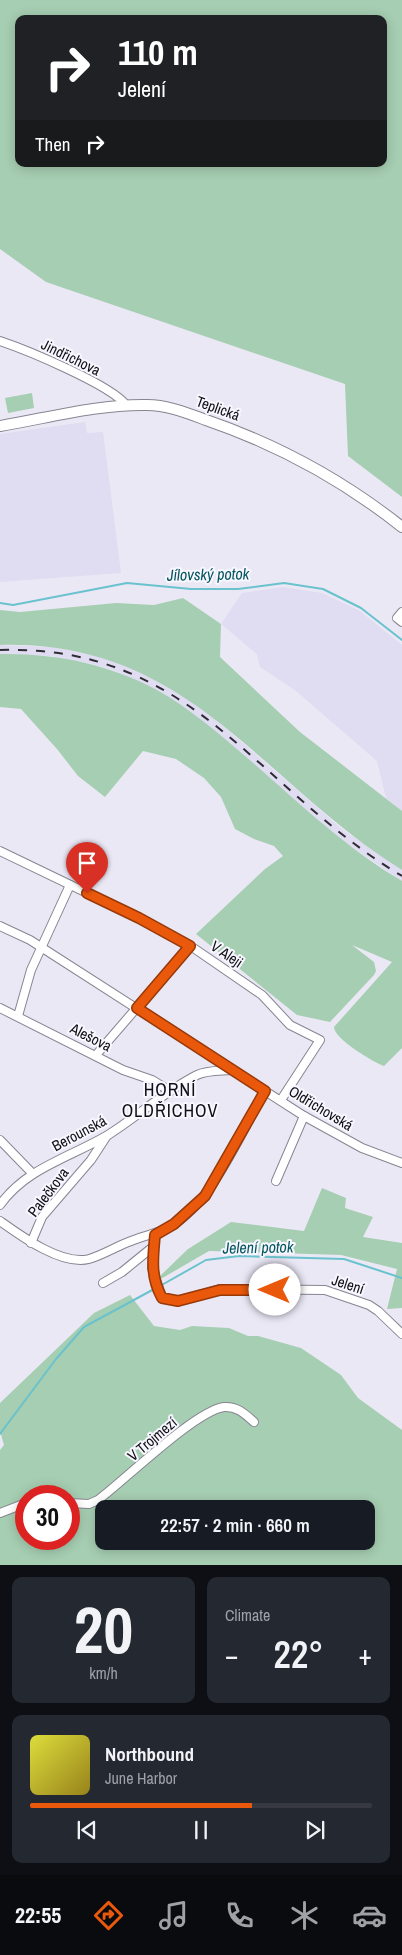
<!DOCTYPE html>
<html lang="en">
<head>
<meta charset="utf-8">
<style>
	body { margin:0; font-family:"Archivo Narrow",sans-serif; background:#242831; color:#f1f3f6; height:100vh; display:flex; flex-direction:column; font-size:19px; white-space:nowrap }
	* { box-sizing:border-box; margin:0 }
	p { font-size:16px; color:#9ea1a6 }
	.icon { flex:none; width:28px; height:28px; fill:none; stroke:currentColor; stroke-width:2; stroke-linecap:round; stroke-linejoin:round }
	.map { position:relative; height:1565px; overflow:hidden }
	.panel { display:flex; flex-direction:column; gap:12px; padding:12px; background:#0d0f14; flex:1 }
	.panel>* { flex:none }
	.guide { position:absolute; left:15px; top:15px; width:372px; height:152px; border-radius:10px; box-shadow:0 2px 12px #0003; background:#202124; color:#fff; overflow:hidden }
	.speed { position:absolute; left:15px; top:1485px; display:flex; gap:10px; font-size:25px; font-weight:700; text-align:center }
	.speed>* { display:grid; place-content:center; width:65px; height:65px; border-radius:50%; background:#171b24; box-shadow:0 2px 12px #0003; line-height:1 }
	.speed .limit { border:8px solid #d22; background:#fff; color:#111 }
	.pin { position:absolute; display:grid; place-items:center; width:42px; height:42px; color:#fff; margin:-51px -21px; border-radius:50% 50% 50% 0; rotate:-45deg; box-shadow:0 0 5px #0007 }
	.pin .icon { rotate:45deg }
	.me { position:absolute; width:55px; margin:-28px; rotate:270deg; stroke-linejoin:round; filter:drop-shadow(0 0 4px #0008) }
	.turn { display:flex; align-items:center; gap:18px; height:105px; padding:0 20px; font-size:22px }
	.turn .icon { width:65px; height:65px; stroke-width:2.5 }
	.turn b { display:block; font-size:35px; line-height:42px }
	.then { display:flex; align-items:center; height:48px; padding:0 20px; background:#0003; gap:10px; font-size:19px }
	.big { font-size:38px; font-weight:600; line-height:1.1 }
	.panel .card { flex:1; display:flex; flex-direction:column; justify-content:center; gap:8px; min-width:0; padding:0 18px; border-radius:10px; background:#242831 }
	.panel .dial { align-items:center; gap:0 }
	.dial b { font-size:65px; line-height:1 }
	.song { display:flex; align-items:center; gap:15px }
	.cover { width:60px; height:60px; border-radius:8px; background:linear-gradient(135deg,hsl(60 70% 55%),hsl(50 70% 35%)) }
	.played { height:5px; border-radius:2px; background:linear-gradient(90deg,#ea580c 65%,#363941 65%) }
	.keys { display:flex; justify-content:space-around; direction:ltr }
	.heat { display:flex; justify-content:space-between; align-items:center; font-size:28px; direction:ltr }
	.panel .tiles { flex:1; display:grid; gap:12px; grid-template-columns:1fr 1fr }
	.card:last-child { grid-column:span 2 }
	.trip { position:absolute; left:95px; top:1500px; width:280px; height:50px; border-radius:10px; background:#171b24; box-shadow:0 2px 12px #0003; font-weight:600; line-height:50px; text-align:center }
	.tab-bar { display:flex; height:80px; justify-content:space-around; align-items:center; background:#090b0e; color:#9ea1a6 }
	.tab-bar .icon { width:35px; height:35px }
	.tab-bar .active { color:#ea580c }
	.tab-bar b { font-size:22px; color:#f1f3f6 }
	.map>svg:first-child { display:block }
	.built { fill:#e0dcf1 }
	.green { fill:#a6ceb2; fill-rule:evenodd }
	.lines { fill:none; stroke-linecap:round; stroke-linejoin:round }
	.stream { stroke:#6ac2cd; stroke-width:2 }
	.minor-casing { stroke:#878591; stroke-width:10 }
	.major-casing { stroke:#878591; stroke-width:12 }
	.minor { stroke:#fff; stroke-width:8 }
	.major { stroke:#fff; stroke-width:10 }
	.rail { stroke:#2f2d34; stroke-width:2; stroke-dasharray:9 9; stroke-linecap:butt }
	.route-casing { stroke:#983908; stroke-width:12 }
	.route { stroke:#ea580c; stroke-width:9 }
	.labels { text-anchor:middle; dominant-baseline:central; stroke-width:4; stroke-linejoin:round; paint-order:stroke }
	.street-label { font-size:15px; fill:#100f14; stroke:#f8f6ff }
	.water-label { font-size:16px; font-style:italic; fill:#04565e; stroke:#f8f6ff }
	.quarter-label { font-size:18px; letter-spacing:1px; fill:#100f14; stroke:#f8f6ff }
</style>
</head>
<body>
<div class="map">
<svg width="402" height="1565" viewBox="0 0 402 1565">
	<rect width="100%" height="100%" fill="#ebe8f6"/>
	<g class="built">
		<path d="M85,422L87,433L103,432L121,573L0,582V434Z"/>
		<path d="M283,587L322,593L360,611L402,645V811L386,798L377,761L296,691L260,667L257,654L221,624L242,593Z"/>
		<path d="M0,645L52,647L94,655L139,670L162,682L201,707L342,829L402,870V881L336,836L195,715L157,690L113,670L92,664L51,656L0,654Z"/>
	</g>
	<g class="green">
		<path d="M0,0H402V497L348,456L345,384L46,282L0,249ZM19,19H384V164H19Z"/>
		<path d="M32,393L34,408L8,413L5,398Z"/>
		<path d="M183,598L221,624L220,657L300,732L402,811V870C259,781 190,640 0,645V610L20,612L116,603L154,605Z"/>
		<path d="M0,654C55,653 109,664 157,690C189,708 217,732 245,756C296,800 344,847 402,881V1048L384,1066C373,1062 334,1039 334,1027L392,962L352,945L374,962L376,971L374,975L330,1022L297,1015L196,934L265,869L283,856L274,846L254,839L235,829L221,797L204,778L176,759L143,751L105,797L78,776L57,749L21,709L0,707Z"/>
		<path d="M322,1188L346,1198L345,1208L373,1217L363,1237L402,1243V1308L387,1309L397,1269L341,1255L209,1251L159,1280L160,1276L188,1249L231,1222L304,1231Z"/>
		<path d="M130,1295L154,1326L180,1330L192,1326L229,1328L248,1336H258L301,1348L341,1375L358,1398L402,1430V1565H0V1450L4,1445L0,1431V1403L94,1313ZM26,1496H69V1539H26ZM104,1509H366V1541H104Z"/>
	</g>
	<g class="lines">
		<g class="stream">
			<path d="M0,603L13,605L127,583L191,589H238L284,583L323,589L361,608L402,640"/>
			<path d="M160,1286L206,1260L239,1256L344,1259L402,1278"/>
			<path d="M0,1434L56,1359L84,1327L156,1288"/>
		</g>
		<g class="minor-casing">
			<g id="minor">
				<path d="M0,341C27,350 111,385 126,405"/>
				<path d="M402,612L397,618L402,622"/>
				<path d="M0,851L139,918L195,949L262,995L290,1025L320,1040L281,1100"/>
				<path d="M0,926L30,940L304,1116L362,1148L402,1163"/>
				<path d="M0,1008L123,1070L152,1080L170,1091"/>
				<path d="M18,1016L31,970L70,885"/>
				<path d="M96,1055L190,946"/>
				<path d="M0,1140L33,1174"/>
				<path d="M276,1181L304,1116"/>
				<path d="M0,1205C26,1168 71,1157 108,1135C138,1116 165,1091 197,1075C207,1070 221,1071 231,1070"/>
				<path d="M0,1221C21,1236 62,1266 89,1259C103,1255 117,1246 131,1241C146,1235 160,1233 173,1225C214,1199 241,1132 265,1091"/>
				<path d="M155,1235L152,1268L162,1297L178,1301L220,1289L325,1290L369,1305L378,1311L402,1334"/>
				<path d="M31,1243L42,1217L91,1160L106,1137"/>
				<path d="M103,1283L122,1272L154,1246"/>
				<path d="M69,1503L89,1504L98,1500C125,1480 195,1411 224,1407C237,1406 245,1414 254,1422"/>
				<path d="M0,1513L26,1503"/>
			</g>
		</g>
		<g class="major-casing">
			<path id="major" d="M0,426C48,418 98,404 147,405C167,405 187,413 206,420C276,444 344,481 402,527"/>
		</g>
		<use href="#minor" class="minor"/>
		<use href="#major" class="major"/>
		<path class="rail" d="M0,650C193,644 256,789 402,876"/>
	</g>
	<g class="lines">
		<g class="route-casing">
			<path id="route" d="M87,893L139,918L190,946L137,1008L265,1091L205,1196L174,1224L155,1235C153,1258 150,1276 162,1298L178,1301L220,1290H275"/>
		</g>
		<use href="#route" class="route"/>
	</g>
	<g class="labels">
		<g class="street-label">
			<text transform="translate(71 357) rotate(26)">Jindřichova</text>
			<text transform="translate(218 408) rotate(20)">Teplická</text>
			<text transform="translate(227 954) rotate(34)">V Aleji</text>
			<text transform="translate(91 1037) rotate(27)">Alešova</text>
			<text transform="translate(321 1108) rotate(31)">Oldřichovská</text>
			<text transform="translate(79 1133) rotate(-28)">Berounská</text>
			<text transform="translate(48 1192) rotate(-53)">Palečkova</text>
			<text transform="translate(348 1284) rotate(18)">Jelení</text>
			<text transform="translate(152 1439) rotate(-40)">V Trojmezí</text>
		</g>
		<g class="water-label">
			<text transform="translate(208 574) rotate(-1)">Jílovský potok</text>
			<text transform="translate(258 1247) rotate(-1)">Jelení potok</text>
		</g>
		<g class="quarter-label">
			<text x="170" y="1089">HORNÍ<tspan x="170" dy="21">OLDŘICHOV</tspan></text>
		</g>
	</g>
</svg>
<div class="speed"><div class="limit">30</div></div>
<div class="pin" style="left:87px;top:893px;background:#d93025"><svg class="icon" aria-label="arrive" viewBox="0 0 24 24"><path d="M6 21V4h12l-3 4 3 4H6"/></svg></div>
<svg class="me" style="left:275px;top:1290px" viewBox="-20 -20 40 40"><circle r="19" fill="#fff"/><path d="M0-13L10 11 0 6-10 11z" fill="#ea580c"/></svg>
<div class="trip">22:57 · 2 min · 660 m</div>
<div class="guide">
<div class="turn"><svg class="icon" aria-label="right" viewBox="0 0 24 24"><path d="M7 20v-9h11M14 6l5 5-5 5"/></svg><div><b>110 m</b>Jelení</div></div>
<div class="then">Then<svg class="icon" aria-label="right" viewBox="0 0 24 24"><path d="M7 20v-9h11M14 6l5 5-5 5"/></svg></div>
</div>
</div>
<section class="panel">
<div class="tiles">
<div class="card dial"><b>20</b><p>km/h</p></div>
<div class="card"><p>Climate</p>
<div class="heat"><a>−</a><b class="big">22°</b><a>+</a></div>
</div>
<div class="card">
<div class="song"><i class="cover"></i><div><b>Northbound</b><p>June Harbor</p></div></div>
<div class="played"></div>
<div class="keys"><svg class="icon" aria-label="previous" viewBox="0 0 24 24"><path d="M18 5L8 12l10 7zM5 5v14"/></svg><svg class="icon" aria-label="pause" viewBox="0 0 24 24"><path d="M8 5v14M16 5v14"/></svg><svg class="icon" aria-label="next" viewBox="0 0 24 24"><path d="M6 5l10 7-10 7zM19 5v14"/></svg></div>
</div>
</div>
</section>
<nav class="tab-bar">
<b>22:55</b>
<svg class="icon active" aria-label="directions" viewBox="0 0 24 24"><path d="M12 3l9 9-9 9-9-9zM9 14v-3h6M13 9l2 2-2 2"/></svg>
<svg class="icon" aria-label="music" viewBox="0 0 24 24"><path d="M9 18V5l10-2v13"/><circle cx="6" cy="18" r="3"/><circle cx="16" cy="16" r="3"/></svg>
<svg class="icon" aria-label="phone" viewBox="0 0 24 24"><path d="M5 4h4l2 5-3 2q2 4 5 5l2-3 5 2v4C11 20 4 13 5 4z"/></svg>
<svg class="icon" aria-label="climate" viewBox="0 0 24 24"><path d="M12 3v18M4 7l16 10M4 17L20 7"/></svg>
<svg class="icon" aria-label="car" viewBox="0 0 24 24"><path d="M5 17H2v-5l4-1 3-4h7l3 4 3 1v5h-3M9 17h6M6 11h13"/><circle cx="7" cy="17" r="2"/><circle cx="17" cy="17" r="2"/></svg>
</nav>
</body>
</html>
